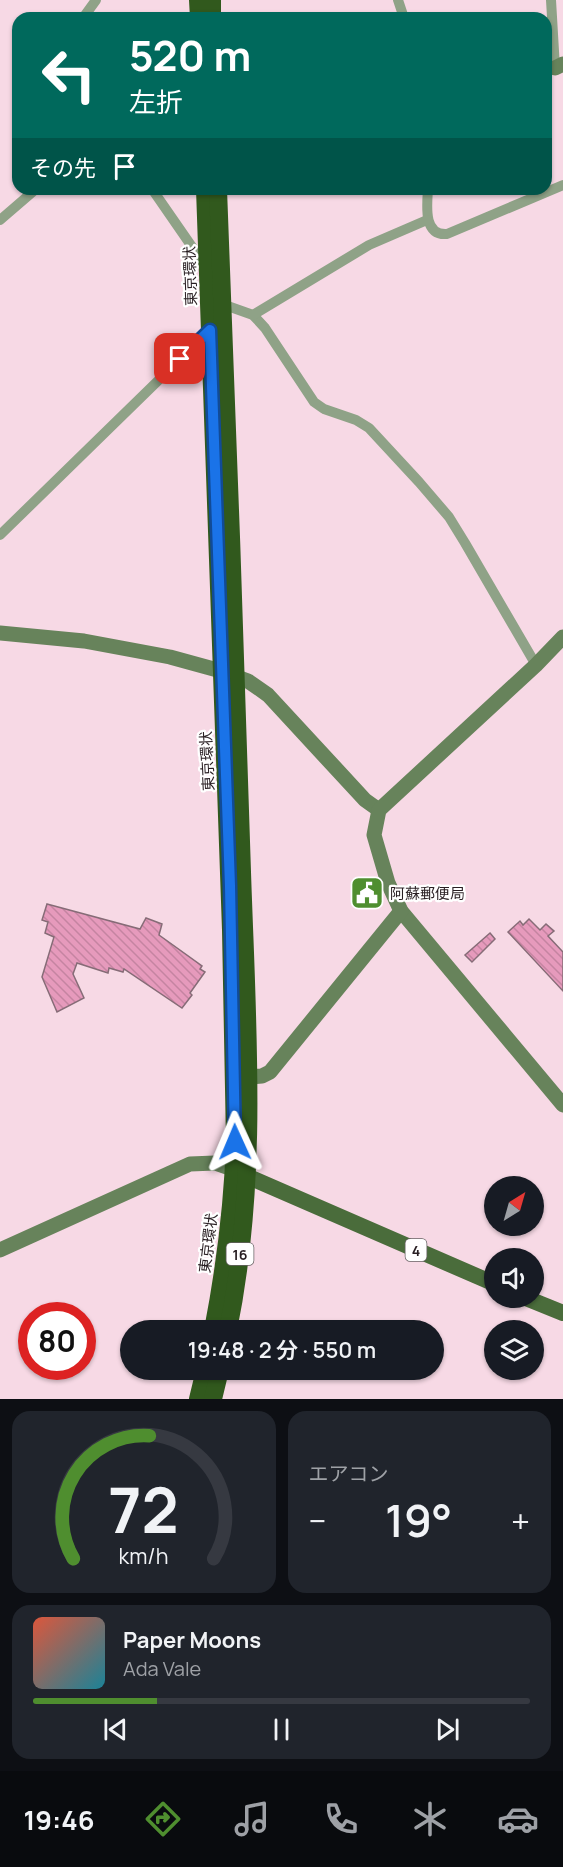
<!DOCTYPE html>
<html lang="ja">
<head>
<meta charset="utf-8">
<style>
	body { margin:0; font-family:Manrope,"Noto Sans JP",sans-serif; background:#20242c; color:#f1f3f6; height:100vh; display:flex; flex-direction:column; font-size:22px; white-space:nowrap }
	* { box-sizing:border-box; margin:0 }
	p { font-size:20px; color:#9ea1a6 }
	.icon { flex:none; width:33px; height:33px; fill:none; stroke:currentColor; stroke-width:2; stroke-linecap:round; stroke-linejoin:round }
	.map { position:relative; height:1399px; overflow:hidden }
	.details { display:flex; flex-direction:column; gap:12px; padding:12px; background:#0d0f14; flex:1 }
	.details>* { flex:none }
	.top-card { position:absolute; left:12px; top:12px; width:540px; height:183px; border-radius:18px; box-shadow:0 2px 4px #0004; background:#00695c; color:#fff; overflow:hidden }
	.needle { width:39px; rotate:37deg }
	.buttons { position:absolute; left:484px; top:1176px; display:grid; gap:12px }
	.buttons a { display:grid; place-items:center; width:60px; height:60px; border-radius:50%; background:#171b24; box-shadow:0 2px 4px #0004; font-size:30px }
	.speed { position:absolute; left:18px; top:1302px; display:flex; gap:12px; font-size:30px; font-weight:700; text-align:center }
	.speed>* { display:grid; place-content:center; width:78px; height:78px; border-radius:50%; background:#171b24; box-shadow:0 2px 4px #0004; line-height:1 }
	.speed .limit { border:9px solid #d22; background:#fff; color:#111 }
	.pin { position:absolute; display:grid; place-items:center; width:51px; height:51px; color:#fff; margin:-26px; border-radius:12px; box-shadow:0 3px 9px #0006 }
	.me { position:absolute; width:66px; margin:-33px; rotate:359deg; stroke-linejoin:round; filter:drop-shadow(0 0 4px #0008) }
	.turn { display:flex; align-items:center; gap:21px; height:126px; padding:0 18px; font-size:27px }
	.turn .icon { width:78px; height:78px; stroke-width:2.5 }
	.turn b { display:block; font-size:42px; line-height:51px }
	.then { display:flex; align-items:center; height:57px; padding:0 18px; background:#0003; gap:12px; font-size:22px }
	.big { font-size:45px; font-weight:600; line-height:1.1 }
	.details .widget { flex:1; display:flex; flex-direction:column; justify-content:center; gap:9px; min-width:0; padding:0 21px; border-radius:18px; background:#20242c }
	.details .dial { align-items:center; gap:0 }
	.dial svg { height:156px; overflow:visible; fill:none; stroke:#363941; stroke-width:7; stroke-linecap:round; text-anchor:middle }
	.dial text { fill:#f1f3f6; stroke:none }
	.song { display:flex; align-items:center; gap:18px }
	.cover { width:72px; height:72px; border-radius:9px; background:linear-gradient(135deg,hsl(10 70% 55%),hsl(190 70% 35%)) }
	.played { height:6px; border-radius:3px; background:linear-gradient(90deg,#4f8e2f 25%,#363941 25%) }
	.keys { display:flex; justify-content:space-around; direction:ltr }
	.heat { display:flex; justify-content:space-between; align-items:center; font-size:33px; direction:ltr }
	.details .tiles { flex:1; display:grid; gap:12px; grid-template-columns:1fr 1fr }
	.widget:last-child { grid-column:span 2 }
	.trip { position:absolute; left:120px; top:1320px; width:324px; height:60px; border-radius:30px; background:#171b24; box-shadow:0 2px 4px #0004; font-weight:600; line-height:60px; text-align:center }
	.dock { display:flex; height:96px; justify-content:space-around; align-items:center; background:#090b0e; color:#9ea1a6 }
	.dock .icon { width:42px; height:42px }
	.dock .current { color:#4f8e2f }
	.dock b { font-size:27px; color:#f1f3f6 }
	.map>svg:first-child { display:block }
	.building { fill:url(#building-back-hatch); stroke:#866c77; stroke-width:1.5 }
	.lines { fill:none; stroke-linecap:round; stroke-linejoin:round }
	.street { stroke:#8fa287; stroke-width:10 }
	.secondary { stroke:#67835b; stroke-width:15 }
	.primary { stroke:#4a6c3b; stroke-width:16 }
	.highway { stroke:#31591d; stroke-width:18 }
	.route-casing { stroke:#114b97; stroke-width:15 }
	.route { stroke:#1a73e8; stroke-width:10 }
	.labels { text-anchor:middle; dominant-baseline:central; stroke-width:4.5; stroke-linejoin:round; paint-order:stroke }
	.shield { fill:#fff; stroke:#686264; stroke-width:1.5 }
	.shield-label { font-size:14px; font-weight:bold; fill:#281e22 }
	.street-label { font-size:15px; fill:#281e22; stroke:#fff }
	.poi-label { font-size:15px; fill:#281e22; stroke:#fff; text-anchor:start }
</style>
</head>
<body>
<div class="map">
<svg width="563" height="1399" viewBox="0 0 563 1399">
	<defs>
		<pattern id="building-back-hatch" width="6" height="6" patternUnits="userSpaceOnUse" patternTransform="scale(1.5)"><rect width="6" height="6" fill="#e69abc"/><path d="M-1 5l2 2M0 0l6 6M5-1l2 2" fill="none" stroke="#c584a1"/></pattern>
	</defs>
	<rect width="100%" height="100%" fill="#f7d9e5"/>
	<g class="building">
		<path d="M47,904L140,929L146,918L162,924L159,935L202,966L200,969L205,972L190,993L192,995L182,1008L124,969L123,972L109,968L108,973L77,963L73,974L84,998L57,1012L42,977L54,937L45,933L48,922L42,920Z"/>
		<path d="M529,919L540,930L546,924L554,931L548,936L563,952V991L508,932L520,921L523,925Z"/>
		<path d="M490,933L495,939L472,962L465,955Z"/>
	</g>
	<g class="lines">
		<g class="street">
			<path d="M398,0L404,18"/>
			<path d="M83,18L96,0"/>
			<path d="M546,73L555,68L551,0"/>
			<path d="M152,189L206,267"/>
			<path d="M428,189C427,205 423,236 447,234L563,185"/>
			<path d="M0,220L36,189"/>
			<path d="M222,304L253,315L265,328L314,402L324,409L356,420L369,428L419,482L449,517L465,543L536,665"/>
			<path d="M253,315L369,245L427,220"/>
			<path d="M0,535L210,330"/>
		</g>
		<g class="secondary">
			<path d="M555,68L563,64"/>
			<path d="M0,633L84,641L170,657L221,671L248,681L268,695L365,800L379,810"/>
			<path d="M563,637L536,665L379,810L374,835L388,883L401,911L563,1105"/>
			<path d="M249,1077L262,1076L270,1072L401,911"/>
			<path d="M0,1250L190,1164L215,1163L235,1170"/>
		</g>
		<g class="primary">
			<path d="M235,1171L495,1284"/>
			<path d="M526,1298L563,1313"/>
		</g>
		<g class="highway">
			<path d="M198,0L199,18"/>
			<path d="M212,0V18"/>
			<path d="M205,189L231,930L235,1141C233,1205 225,1268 213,1330"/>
			<path d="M218,189C226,417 236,644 242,872C247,1025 259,1179 228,1330"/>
			<path d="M198,1399L205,1370"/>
			<path d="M213,1399L220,1370"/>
		</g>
	</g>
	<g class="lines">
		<g class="route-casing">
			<path id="route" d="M180,359L210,330L230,886L235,1142"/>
		</g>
		<use href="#route" class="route"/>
	</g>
	<defs>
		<g id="civic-square" transform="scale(1.725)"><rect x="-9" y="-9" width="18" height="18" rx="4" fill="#4f8e2f" stroke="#fff"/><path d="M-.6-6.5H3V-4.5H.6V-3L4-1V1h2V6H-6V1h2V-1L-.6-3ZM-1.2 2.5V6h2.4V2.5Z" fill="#fff"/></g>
	</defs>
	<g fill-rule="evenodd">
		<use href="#civic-square" x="367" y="893"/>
	</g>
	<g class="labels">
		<g class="shield">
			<rect x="405.5" y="1239" width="21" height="22" rx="4.5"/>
			<rect x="226.5" y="1243" width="27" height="22" rx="4.5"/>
		</g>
		<g class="shield-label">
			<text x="416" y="1250">4</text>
			<text x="240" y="1254">16</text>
		</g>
		<g class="street-label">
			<text transform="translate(190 276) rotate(-92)">東京環状</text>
			<text transform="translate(207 761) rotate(-93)">東京環状</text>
			<text transform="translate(208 1243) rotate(-83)">東京環状</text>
		</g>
		<g class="poi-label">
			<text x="390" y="893">阿蘇郵便局</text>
		</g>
	</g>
</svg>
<div class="buttons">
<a><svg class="needle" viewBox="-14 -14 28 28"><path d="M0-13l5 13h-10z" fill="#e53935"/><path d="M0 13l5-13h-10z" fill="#9ea1a6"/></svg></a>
<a><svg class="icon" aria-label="sound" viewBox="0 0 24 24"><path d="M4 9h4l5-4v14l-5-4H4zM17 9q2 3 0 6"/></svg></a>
<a><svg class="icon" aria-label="layers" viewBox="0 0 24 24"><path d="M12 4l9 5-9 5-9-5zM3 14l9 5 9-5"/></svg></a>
</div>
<div class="speed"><div class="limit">80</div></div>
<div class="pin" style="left:180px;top:359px;background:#d93025"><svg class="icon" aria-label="arrive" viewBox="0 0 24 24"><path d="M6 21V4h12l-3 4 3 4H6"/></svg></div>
<svg class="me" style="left:235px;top:1142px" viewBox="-20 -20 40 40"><path d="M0-17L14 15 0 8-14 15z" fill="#1a73e8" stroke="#fff" stroke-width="4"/></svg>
<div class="trip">19:48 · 2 分 · 550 m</div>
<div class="top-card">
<div class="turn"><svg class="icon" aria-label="left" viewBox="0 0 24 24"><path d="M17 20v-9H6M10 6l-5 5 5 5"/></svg><div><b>520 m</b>左折</div></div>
<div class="then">その先<svg class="icon" aria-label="arrive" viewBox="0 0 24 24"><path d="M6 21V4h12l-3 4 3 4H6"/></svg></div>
</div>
</div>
<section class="details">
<div class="tiles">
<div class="widget dial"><svg viewBox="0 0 100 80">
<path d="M14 69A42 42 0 1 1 86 69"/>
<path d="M14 69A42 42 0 0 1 53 6" stroke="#4f8e2f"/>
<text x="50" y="56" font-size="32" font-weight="700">72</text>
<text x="50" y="72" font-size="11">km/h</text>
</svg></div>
<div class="widget"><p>エアコン</p>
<div class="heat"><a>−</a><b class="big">19°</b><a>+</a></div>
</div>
<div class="widget">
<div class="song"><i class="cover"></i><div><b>Paper Moons</b><p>Ada Vale</p></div></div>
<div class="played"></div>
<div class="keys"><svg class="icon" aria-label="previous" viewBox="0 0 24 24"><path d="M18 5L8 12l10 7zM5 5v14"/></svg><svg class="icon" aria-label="pause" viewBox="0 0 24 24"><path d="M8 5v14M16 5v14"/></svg><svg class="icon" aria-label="next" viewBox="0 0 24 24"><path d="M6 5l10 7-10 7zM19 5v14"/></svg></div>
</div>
</div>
</section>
<nav class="dock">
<b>19:46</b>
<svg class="icon current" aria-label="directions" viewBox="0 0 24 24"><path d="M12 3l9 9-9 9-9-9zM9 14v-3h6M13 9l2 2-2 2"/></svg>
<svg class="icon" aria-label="music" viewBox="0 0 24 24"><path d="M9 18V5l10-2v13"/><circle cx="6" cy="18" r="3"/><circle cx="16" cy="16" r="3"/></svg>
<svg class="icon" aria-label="phone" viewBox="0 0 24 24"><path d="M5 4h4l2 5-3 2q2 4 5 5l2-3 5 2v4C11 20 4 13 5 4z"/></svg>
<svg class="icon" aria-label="climate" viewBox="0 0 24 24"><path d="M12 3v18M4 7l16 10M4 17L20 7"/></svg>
<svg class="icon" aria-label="car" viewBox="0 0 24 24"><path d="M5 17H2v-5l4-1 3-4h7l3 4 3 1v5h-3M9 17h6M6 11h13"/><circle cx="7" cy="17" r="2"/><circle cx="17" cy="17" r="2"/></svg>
</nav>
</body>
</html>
